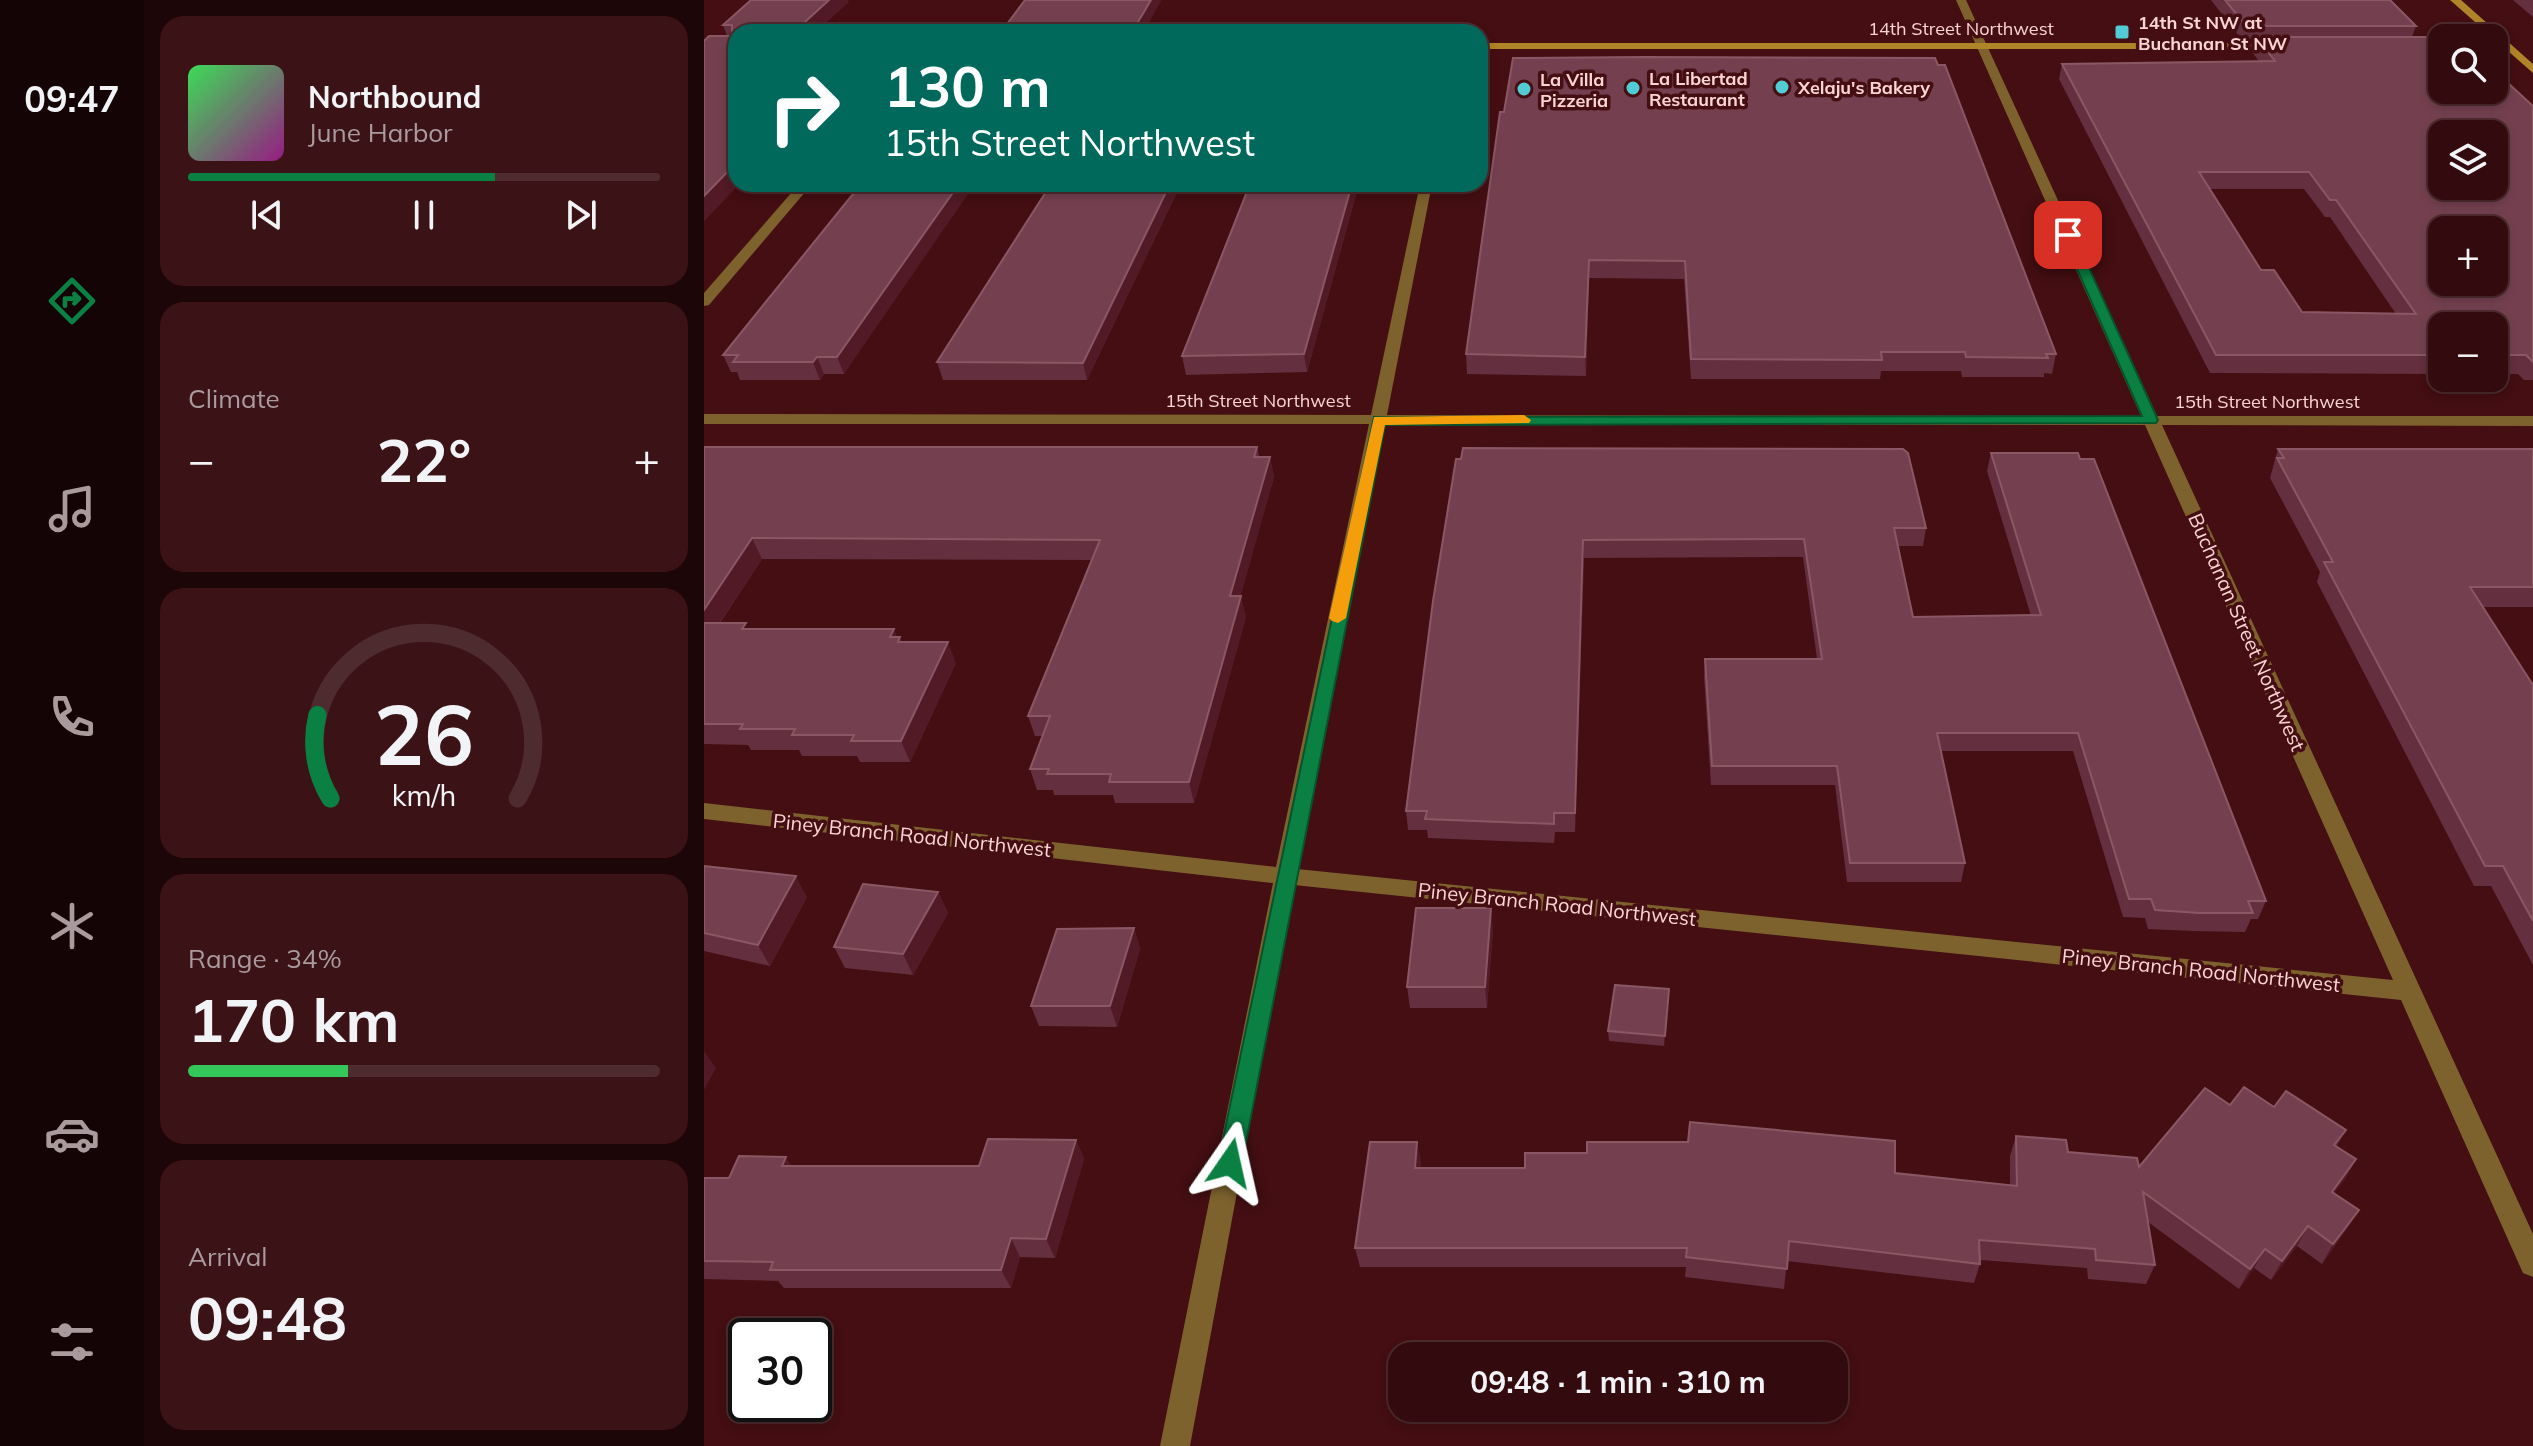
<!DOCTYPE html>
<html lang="en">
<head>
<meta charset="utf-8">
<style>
	body { margin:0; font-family:Mulish,sans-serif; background:#3b1317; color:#f1f3f6; height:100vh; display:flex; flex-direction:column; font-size:30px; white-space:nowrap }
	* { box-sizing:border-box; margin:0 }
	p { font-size:26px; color:#a99a9e }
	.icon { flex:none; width:44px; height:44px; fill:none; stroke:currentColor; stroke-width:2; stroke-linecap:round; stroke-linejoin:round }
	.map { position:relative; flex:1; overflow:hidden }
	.panel { display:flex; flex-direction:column; gap:16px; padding:16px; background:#1c0608; width:560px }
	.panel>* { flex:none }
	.guide { position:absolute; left:24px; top:24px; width:760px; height:168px; border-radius:24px; box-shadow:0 4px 12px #0003,0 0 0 2px #4e2b2e; background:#00695c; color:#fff; overflow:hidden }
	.fabs { position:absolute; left:1724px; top:24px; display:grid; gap:16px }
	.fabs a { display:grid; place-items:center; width:80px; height:80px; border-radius:16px; background:#330a0e; box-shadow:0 4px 12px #0003,0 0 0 2px #4e2b2e; font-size:40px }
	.speed { position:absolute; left:24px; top:1318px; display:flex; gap:16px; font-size:40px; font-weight:700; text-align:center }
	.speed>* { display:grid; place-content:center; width:104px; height:104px; border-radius:50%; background:#330a0e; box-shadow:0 4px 12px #0003,0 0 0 2px #4e2b2e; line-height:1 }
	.speed .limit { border:4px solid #111; border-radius:12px; background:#fff; color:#111 }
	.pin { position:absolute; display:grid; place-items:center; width:68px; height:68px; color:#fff; margin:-34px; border-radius:16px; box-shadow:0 4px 12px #0006 }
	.me { position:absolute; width:88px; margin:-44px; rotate:11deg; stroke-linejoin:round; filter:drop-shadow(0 0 6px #0008) }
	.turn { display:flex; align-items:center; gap:28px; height:168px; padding:0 24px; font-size:36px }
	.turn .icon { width:104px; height:104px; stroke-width:2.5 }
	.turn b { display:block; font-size:56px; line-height:68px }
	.big { font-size:60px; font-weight:700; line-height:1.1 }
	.panel .tile { flex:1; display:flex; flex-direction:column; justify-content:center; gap:12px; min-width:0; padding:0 28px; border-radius:24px; background:#3b1317 }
	.panel .dial { align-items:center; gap:0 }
	.dial svg { height:208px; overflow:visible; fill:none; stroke:#4e2b2e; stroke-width:7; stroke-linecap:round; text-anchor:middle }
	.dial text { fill:#f1f3f6; stroke:none }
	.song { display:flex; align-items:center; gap:24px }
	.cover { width:96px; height:96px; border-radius:12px; background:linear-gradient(135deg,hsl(130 70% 55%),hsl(310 70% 35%)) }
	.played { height:8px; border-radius:4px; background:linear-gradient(90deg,#0b8043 65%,#4e2b2e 65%) }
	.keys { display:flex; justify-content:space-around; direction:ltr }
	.heat { display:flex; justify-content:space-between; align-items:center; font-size:44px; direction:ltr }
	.charge { height:12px; border-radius:6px; background:linear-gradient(90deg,#34c759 34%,#4e2b2e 0) }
	.trip { position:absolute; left:684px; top:1342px; width:460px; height:80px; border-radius:24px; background:#330a0e; box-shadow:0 4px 12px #0003,0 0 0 2px #4e2b2e; font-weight:700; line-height:80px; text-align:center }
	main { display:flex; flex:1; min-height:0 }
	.tabs { display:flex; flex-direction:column; width:144px; justify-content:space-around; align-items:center; background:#140406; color:#a99a9e }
	.tabs .icon { width:56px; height:56px }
	.tabs .selected { color:#0b8043 }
	.tabs b { font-size:36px; color:#f1f3f6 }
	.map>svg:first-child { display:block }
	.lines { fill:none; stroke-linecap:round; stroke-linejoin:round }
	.street { fill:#7d622e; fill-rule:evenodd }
	.secondary { fill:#b08428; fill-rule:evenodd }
	.wall { fill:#642f3f; fill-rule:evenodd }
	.shaded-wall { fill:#511a26 }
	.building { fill:#74404f; stroke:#895864; stroke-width:2; fill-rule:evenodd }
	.route { fill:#0b8043; stroke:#07532c; stroke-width:2 }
	.slow { fill:#f59e0b }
	.poi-dot { fill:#51ccd4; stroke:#440e12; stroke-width:3 }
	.labels { text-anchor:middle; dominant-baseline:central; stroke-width:7; stroke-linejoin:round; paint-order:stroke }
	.far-poi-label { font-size:18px; font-weight:bold; fill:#fad5d3; stroke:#440e12; text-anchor:start }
	.far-street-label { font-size:18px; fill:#fad5d3; stroke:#440e12 }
	.street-label { font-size:20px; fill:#fad5d3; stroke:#440e12 }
</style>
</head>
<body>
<main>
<nav class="tabs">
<b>09:47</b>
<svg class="icon selected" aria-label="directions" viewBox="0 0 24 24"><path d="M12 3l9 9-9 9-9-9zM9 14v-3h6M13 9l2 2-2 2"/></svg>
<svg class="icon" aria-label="music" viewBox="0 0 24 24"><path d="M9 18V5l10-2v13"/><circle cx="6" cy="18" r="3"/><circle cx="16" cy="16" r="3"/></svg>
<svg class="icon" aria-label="phone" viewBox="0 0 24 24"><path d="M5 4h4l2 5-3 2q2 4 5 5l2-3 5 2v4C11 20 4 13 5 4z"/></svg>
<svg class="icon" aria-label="climate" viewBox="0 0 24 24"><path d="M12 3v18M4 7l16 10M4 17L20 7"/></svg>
<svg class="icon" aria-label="car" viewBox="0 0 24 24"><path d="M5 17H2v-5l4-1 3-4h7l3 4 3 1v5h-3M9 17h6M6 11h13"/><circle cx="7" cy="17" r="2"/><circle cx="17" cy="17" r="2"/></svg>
<svg class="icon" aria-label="filters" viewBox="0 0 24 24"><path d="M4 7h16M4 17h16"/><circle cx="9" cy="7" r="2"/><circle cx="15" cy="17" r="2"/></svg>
</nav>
<section class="panel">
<div class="tile">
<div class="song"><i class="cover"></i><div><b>Northbound</b><p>June Harbor</p></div></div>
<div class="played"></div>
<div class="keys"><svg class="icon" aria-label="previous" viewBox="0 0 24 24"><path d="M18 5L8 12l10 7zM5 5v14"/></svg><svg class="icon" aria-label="pause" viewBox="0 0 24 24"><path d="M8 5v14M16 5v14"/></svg><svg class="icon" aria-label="next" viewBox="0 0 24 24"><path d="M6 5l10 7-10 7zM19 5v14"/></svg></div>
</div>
<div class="tile"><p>Climate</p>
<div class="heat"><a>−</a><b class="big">22°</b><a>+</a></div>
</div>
<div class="tile dial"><svg viewBox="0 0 100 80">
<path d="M14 69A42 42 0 1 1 86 69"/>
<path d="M14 69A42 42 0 0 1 9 37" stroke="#0b8043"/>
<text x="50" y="56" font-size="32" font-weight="700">26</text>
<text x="50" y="72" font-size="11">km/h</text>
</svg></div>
<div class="tile"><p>Range · 34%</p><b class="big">170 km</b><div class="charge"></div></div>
<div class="tile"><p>Arrival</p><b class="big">09:48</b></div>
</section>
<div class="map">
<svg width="1829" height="1446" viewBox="0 0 1829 1446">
	<rect width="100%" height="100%" fill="#440e12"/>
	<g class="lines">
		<g class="street">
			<path d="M1252,0H1262L1453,416H1829V426L1458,425L1829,1234V1277L1819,1273L1697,1000L590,885L486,1446H456L569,883L0,819V803L572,867L665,424H0V414L667,415L716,184H728L683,415L1437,416ZM681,425H1441L1689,980L593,869Z"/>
			<path d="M95,184H108L5,305L0,306V293Z"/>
		</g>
		<g class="secondary">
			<path d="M1746,0H1757L1829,64V73Z"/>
			<path d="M776,43H1574L1579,46L1574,49H776Z"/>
		</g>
	</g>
	<g class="wall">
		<path d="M1507,0H1686L1712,26L1708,37L1738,90L1829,106V380H1820L1814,374H1790V326H1738V374L1506,373L1355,79L1358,64L1555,61L1548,52L1551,40H1538ZM1506,189H1600L1621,217H1626L1692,314L1598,312L1557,270Z"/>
		<path d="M1809,0H1829V17Z"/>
		<path d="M145,2L32,32L35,184L0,221V41L23,36L19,25Z"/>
		<path d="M796,112L1352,354L1348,374L1340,373V377H1258L1257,371H1177L1176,379H987L980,279L885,278L882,376L763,374L762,354Z"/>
		<path d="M157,184L140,374H120L116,380H36L33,372H27L19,355Z"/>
		<path d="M347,184H477L383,380H239L233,362Z"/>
		<path d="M655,184L603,372L482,375L478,356Z"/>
		<path d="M0,447H553L555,457H566L570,477L536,596L542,617L490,803H411L409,795H350L349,790H333L326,769L338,736H331L324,716L387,560L58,559L16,623L45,629L193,637L198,642L252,663L206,762H156L153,756H98L95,750H47L44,745L0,744Z"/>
		<path d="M1574,449H1829V607H1779L1829,685V965L1787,886H1770L1613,582L1616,572L1566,478Z"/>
		<path d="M1287,453L1562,901L1554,919H1547L1541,932L1489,931L1444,929L1441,918L1419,917L1369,751H1237L1261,863L1257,882H1143L1131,785H1007L1000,677L1001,659H1113L1099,557L880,558L871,832H851L850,843L724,838L723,830H704L702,811L752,459L1222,528L1219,546H1194L1209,617L1327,616L1283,471Z"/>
		<path d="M0,866L103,897L66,966L0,951Z"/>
		<path d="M234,892L244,913L209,975L141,968L130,947Z"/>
		<path d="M430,928L436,949L413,1027L335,1026L327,1006Z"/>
		<path d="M789,929L783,1008H706L703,987Z"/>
		<path d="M964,999L960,1046L905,1041L904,1031Z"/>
		<path d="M1526,1105L1570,1107L1642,1130L1632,1147L1652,1159L1641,1179L1630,1193L1655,1210L1642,1230L1618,1264L1593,1246L1567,1280L1550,1268L1535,1289L1444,1222L1451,1265L1442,1284L1384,1279L1383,1268L1276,1260V1264L1270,1283L1083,1261L1080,1289L981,1277L982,1267H656L651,1248L717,1162L716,1168L1191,1173L1306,1185V1156L1312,1136L1364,1152L1435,1167Z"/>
		<path d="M372,1140L380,1159L351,1258L316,1257L307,1288H80L74,1281L0,1279V1178H25L87,1166H275Z"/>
	</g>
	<g class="shaded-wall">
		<path d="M125,0H144L145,2L112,32H90Z"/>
		<path d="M447,0H457V1L440,32H428Z"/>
		<path d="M32,163V184H35L0,221V196Z"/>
		<path d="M255,184H271L140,374L133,357Z"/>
		<path d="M466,184H477L383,380L379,363Z"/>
		<path d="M648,184H655L603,372L600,354Z"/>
		<path d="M885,260V278L882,376L881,357Z"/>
		<path d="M113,357L120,374L116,380L109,362Z"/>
		<path d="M566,457L570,477L531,617L526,596Z"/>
		<path d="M48,538L58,559L2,643L0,638V610Z"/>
		<path d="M879,540L880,558L871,832V813Z"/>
		<path d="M537,596L542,617L490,803L485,782Z"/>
		<path d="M190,629L195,641L196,637L205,658L186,637Z"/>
		<path d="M244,642L252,663L206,762L197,741Z"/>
		<path d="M92,876L103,897L66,966L54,945Z"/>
		<path d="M234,892L244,913L209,975L199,954Z"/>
		<path d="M787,908L789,929L783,1008L781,987Z"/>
		<path d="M430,928L436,949L413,1027L406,1006Z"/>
		<path d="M0,1051L12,1068L0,1090Z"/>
		<path d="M372,1140L380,1159L351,1258L342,1239Z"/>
		<path d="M713,1142L717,1162L714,1188L711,1168Z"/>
		<path d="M82,1157L94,1176L78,1166Z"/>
		<path d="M1652,1159L1641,1179L1616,1212L1628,1192Z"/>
		<path d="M1655,1210L1642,1230L1618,1264L1629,1244Z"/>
		<path d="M1604,1226L1593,1246L1567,1280L1578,1261Z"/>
		<path d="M307,1238L316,1257L307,1288L297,1270Z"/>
		<path d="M1561,1249L1550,1268L1535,1289L1546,1269Z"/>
	</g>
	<g class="building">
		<path d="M47,0H125L90,32H32V85L25,91H32V163L0,196V41L5,36H28V25H19Z"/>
		<path d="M321,0H447L428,32H297Z"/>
		<path d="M1521,0H1686L1712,26H1542Z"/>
		<path d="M1552,37H1724L1738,50V90H1790V70L1829,106V362L1822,355H1790V326H1738V355H1512L1358,64L1571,61ZM1738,134H1790V186H1738ZM1495,172H1605L1626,200H1632L1712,314L1598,312L1570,270H1557ZM1738,230H1790V282H1738Z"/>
		<path d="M940,57L1231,58L1234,65H1241L1352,354H1342L1344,358L1262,357L1261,352H1177L1178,360L987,359L981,261L885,260L881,357L762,354L796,112H800L809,58Z"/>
		<path d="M157,184H255L133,357H113L109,362H29L34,355H19Z"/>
		<path d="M347,184H466L379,363L233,362Z"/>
		<path d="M546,184H648L600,354L478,356Z"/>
		<path d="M0,447H553L550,457H566L526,596H537L485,782H405L407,774H343L345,769H326L346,716H324L396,540L48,538L0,610Z"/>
		<path d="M759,448L1199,449L1204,453L1222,528H1190L1209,617L1337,615L1287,453H1374L1376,459H1390L1562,901H1544L1549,913H1496L1451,910L1447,899H1425L1374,733H1233L1261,863H1146L1133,766H1008L1001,659H1118L1100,539L879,540L871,813H850V824L721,819L723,811H702L729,601L752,459H757Z"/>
		<path d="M1574,449H1829V587H1766L1829,685V921L1799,866H1781L1620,562H1629L1573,458H1580Z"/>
		<path d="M0,623H42L38,629H190L186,637H196L194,642H244L197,741H147L150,735H88L91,729H36L39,724H0Z"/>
		<path d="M0,866L92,876L54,945L0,933Z"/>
		<path d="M159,884L234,892L199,954L130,947Z"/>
		<path d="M712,908H787L781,987H703Z"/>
		<path d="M430,928L406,1006H327L353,929Z"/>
		<path d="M911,985L965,989L961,1036L904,1031Z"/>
		<path d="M1540,1087L1570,1107L1582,1091L1642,1130L1630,1145L1652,1159L1628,1192L1655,1210L1629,1244L1604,1226L1578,1261L1561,1249L1546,1269L1439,1192L1451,1265L1392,1260L1391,1249L1275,1240L1276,1264L1085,1241L1083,1269L982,1257L983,1248H651L666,1142H713L711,1168H821V1153H883V1142H984L986,1122L1191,1141V1173L1313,1186L1312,1136L1362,1140L1364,1152L1433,1158L1435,1167L1501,1088L1526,1105Z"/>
		<path d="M284,1139L372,1140L342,1239L307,1238L297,1270H66L69,1262L0,1261V1178H25L35,1156L82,1157L78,1166H275Z"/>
	</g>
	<path class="route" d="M1364,232L1370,235L1454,420L1452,423L681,425L538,1163L534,1171L526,1174L517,1171L514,1163L670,417L1438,416L1358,235Z"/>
	<path class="slow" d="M820,415L827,420L825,423L681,425L642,618L634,623L628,621L625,618L670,417Z"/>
	<g class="poi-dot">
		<rect x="1410" y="24" width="16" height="16" rx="4"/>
		<circle cx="1078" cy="87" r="8"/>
		<circle cx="929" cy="88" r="8"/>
		<circle cx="820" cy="89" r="8"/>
	</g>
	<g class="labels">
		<g class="far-poi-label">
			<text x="1434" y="22">14th St NW at<tspan x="1434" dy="21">Buchanan St NW</tspan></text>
			<text x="945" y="78">La Libertad<tspan x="945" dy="21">Restaurant</tspan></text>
			<text x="836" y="79">La Villa<tspan x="836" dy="21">Pizzeria</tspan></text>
			<text x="1094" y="87">Xelaju's Bakery</text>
		</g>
		<g class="far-street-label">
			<text x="1257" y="28">14th Street Northwest</text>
			<text x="554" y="400">15th Street Northwest</text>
			<text x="1563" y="401">15th Street Northwest</text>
		</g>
		<g class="street-label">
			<text transform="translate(1543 632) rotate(66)">Buchanan Street Northwest</text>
			<text transform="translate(208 835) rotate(6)">Piney Branch Road Northwest</text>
			<text transform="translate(853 904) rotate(6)">Piney Branch Road Northwest</text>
			<text transform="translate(1497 970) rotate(6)">Piney Branch Road Northwest</text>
		</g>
	</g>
</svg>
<div class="fabs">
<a><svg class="icon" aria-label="search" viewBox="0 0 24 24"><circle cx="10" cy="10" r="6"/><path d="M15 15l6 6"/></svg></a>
<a><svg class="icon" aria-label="layers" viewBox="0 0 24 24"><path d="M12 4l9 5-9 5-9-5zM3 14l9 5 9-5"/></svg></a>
<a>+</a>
<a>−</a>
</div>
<div class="speed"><div class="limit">30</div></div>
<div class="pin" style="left:1364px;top:235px;background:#d93025"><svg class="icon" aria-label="arrive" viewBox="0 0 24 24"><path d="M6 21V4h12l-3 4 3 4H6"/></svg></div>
<svg class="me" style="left:526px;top:1163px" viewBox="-20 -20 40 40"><path d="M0-17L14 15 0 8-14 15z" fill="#0b8043" stroke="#fff" stroke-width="4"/></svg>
<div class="trip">09:48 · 1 min · 310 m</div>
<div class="guide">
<div class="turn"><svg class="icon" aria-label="right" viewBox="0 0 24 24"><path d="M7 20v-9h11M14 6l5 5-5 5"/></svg><div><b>130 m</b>15th Street Northwest</div></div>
</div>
</div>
</main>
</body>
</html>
